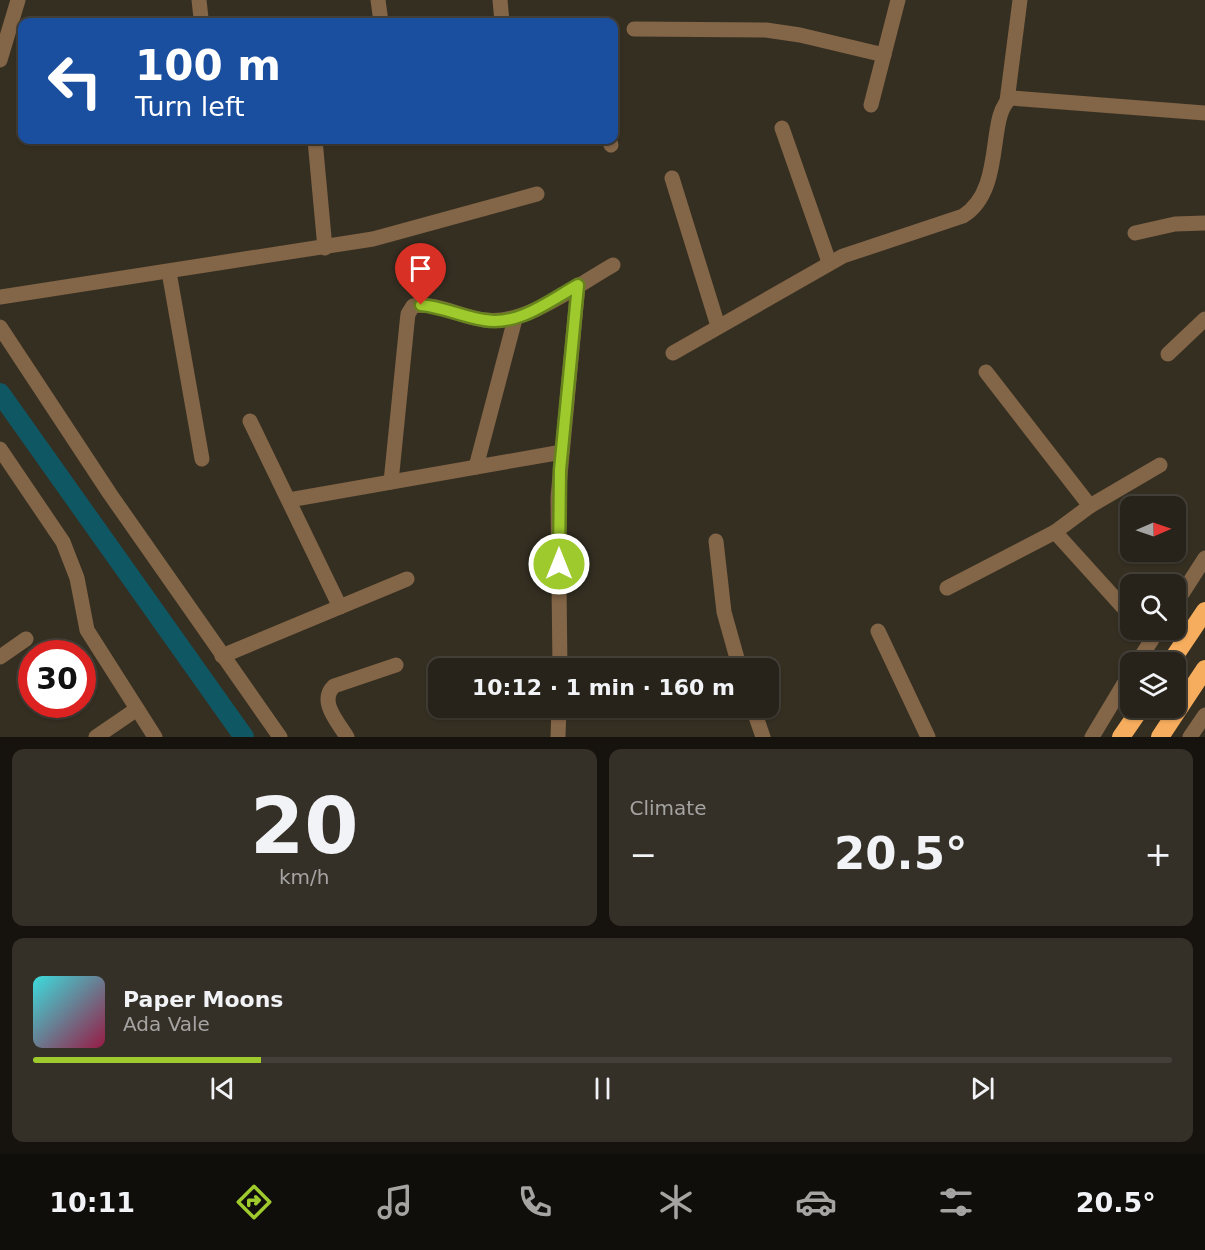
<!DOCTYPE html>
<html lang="en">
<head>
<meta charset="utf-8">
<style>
	body { margin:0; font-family:"DejaVu Sans",sans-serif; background:#342f27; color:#f1f3f6; height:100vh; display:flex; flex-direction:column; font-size:22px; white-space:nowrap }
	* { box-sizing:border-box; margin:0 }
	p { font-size:20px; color:#a5a4a2 }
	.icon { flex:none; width:33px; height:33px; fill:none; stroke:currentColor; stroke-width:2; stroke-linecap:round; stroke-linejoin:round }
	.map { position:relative; height:737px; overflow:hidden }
	.drawer { display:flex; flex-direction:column; gap:12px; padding:12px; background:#16130e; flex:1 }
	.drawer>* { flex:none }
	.banner { position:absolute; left:18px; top:18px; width:600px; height:126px; border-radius:12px; box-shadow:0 2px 4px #0004,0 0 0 2px #444039; background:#1a4fa0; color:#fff; overflow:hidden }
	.needle { width:39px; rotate:88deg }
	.fabs { position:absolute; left:1120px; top:496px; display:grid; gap:12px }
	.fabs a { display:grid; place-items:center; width:66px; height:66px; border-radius:12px; background:#28231a; box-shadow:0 2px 4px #0004,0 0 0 2px #444039; font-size:30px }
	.speed { position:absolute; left:18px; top:640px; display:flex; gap:12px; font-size:30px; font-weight:700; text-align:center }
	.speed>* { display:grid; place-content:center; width:78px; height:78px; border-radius:50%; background:#28231a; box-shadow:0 2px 4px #0004,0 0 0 2px #444039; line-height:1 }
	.speed .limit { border:9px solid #d22; background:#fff; color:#111 }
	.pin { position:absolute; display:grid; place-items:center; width:51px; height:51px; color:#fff; margin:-62px -26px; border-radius:50% 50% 50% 0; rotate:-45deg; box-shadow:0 0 6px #0007 }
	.pin .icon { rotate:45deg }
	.me { position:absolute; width:66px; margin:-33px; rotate:0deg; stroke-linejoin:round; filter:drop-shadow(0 0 4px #0008) }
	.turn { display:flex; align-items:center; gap:21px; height:126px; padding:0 18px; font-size:27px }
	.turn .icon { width:78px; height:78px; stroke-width:2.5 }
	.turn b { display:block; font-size:42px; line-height:51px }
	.big { font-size:45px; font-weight:600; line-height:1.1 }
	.drawer .tile { flex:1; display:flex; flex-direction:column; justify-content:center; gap:9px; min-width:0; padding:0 21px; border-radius:12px; background:#342f27 }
	.drawer .dial { align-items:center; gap:0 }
	.dial b { font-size:78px; line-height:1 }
	.song { display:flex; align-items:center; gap:18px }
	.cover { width:72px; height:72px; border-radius:9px; background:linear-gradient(135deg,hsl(180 70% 55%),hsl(340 70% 35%)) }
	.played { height:6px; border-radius:3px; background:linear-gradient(90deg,#9fca2d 20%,#444039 20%) }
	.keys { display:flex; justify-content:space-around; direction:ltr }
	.heat { display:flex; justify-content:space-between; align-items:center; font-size:33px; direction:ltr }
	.drawer .tiles { flex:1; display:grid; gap:12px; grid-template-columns:1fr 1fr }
	.tile:last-child { grid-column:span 2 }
	.trip { position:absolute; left:428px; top:658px; width:351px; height:60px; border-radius:12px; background:#28231a; box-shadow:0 2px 4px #0004,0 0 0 2px #444039; font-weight:600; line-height:60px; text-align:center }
	.tab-bar { display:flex; height:96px; justify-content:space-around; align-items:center; background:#100e0a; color:#a5a4a2 }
	.tab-bar .icon { width:42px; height:42px }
	.tab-bar .selected { color:#9fca2d }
	.tab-bar b { font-size:27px; color:#f1f3f6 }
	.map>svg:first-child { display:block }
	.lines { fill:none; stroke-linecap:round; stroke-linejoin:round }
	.canal { stroke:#105764; stroke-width:20 }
	.minor { stroke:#836547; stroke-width:15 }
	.highway { stroke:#f6ad5d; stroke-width:18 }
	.route-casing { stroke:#67831d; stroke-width:15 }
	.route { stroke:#9fca2d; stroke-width:10 }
</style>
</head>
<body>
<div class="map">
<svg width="1205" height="737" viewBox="0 0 1205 737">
	<rect width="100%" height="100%" fill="#352f22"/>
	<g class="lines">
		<path class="canal" d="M0,393L244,737"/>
		<g class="minor">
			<path d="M378,0L381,22"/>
			<path d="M500,0L502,22"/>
			<path d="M199,22L201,18L199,0"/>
			<path d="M634,29L766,30L800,35L884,55"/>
			<path d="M0,60L18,0"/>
			<path d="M1007,101L1020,0"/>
			<path d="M871,105L898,0"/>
			<path d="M782,128L829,262"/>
			<path d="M315,140L325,248"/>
			<path d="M609,140L611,145"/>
			<path d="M672,178L718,326"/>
			<path d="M1135,233L1175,224L1205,223"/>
			<path d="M169,272L202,459"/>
			<path d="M0,297L373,239L537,194"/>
			<path d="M0,327L110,494L280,737"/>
			<path d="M673,353L843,256L963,216C1006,189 986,115 1011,98L1205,113"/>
			<path d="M1168,354L1205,319"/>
			<path d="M986,372L1090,506"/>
			<path d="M250,421L340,607"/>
			<path d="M0,449L63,542L77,578L87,630L155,737"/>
			<path d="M476,467L515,319"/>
			<path d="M391,482L407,323L408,314L413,306C438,302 460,317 485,320C525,326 579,284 613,265"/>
			<path d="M289,500L562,452"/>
			<path d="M1055,532L1090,506L1160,465"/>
			<path d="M716,541L724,612L740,669"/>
			<path d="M947,588L1055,532L1131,616"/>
			<path d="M1176,603L1205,558"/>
			<path d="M878,631L928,737"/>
			<path d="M222,656L407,579"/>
			<path d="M0,657L26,639"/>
			<path d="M1137,663L1158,630"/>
			<path d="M560,669L558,497L578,285"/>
			<path d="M753,708L763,737"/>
			<path d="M96,737L137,709"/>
			<path d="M347,737C338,722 318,701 334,686L396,665"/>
			<path d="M558,737L559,708"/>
			<path d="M1092,737L1131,672"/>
			<path d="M1190,737L1205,715"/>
		</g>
		<g class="highway">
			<path d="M1170,663L1205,611"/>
			<path d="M1121,737L1141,708"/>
			<path d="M1160,737L1205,669"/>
		</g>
	</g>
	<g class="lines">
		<g class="route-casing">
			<path id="route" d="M421,305C443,307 463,317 484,320C519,326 549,301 578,285L560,470L559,564"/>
		</g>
		<use href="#route" class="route"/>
	</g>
</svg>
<div class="fabs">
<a><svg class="needle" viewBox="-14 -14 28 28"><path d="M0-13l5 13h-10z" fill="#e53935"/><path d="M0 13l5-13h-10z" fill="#a5a4a2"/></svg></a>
<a><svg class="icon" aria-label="search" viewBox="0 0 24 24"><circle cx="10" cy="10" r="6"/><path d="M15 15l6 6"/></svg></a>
<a><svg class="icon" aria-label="layers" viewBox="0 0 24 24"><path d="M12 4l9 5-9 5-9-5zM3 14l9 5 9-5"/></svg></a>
</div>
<div class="speed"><div class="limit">30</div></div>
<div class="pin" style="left:421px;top:305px;background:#d93025"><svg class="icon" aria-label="arrive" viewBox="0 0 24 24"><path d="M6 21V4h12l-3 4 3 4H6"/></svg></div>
<svg class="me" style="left:559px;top:564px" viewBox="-20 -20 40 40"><circle r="17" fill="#9fca2d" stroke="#fff" stroke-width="3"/><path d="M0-11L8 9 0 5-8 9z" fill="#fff"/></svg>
<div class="trip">10:12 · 1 min · 160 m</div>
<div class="banner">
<div class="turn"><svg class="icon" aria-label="left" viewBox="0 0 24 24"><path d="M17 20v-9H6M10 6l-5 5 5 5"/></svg><div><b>100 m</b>Turn left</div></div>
</div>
</div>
<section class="drawer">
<div class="tiles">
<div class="tile dial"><b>20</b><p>km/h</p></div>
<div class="tile"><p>Climate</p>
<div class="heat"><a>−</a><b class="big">20.5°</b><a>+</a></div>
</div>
<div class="tile">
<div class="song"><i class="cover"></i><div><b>Paper Moons</b><p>Ada Vale</p></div></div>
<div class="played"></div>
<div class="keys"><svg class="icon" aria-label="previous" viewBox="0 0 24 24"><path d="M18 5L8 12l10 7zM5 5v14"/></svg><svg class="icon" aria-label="pause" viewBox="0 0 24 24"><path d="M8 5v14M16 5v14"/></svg><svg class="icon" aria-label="next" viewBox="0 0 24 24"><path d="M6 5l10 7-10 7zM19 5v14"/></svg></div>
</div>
</div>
</section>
<nav class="tab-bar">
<b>10:11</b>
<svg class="icon selected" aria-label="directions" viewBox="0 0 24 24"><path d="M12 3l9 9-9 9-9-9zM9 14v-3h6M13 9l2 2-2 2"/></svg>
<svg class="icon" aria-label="music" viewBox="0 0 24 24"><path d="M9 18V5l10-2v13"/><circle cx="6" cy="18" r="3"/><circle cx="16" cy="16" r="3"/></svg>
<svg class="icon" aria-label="phone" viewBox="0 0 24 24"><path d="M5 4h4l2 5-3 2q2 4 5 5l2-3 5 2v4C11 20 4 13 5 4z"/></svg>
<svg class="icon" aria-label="climate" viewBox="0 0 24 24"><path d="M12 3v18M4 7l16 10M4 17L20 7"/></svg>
<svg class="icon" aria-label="car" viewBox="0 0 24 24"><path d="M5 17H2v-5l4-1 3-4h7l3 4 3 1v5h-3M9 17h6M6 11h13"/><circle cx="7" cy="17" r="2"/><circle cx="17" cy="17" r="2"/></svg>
<svg class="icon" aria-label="filters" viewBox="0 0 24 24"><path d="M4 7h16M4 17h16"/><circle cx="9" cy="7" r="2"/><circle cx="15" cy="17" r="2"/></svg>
<b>20.5°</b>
</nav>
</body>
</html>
